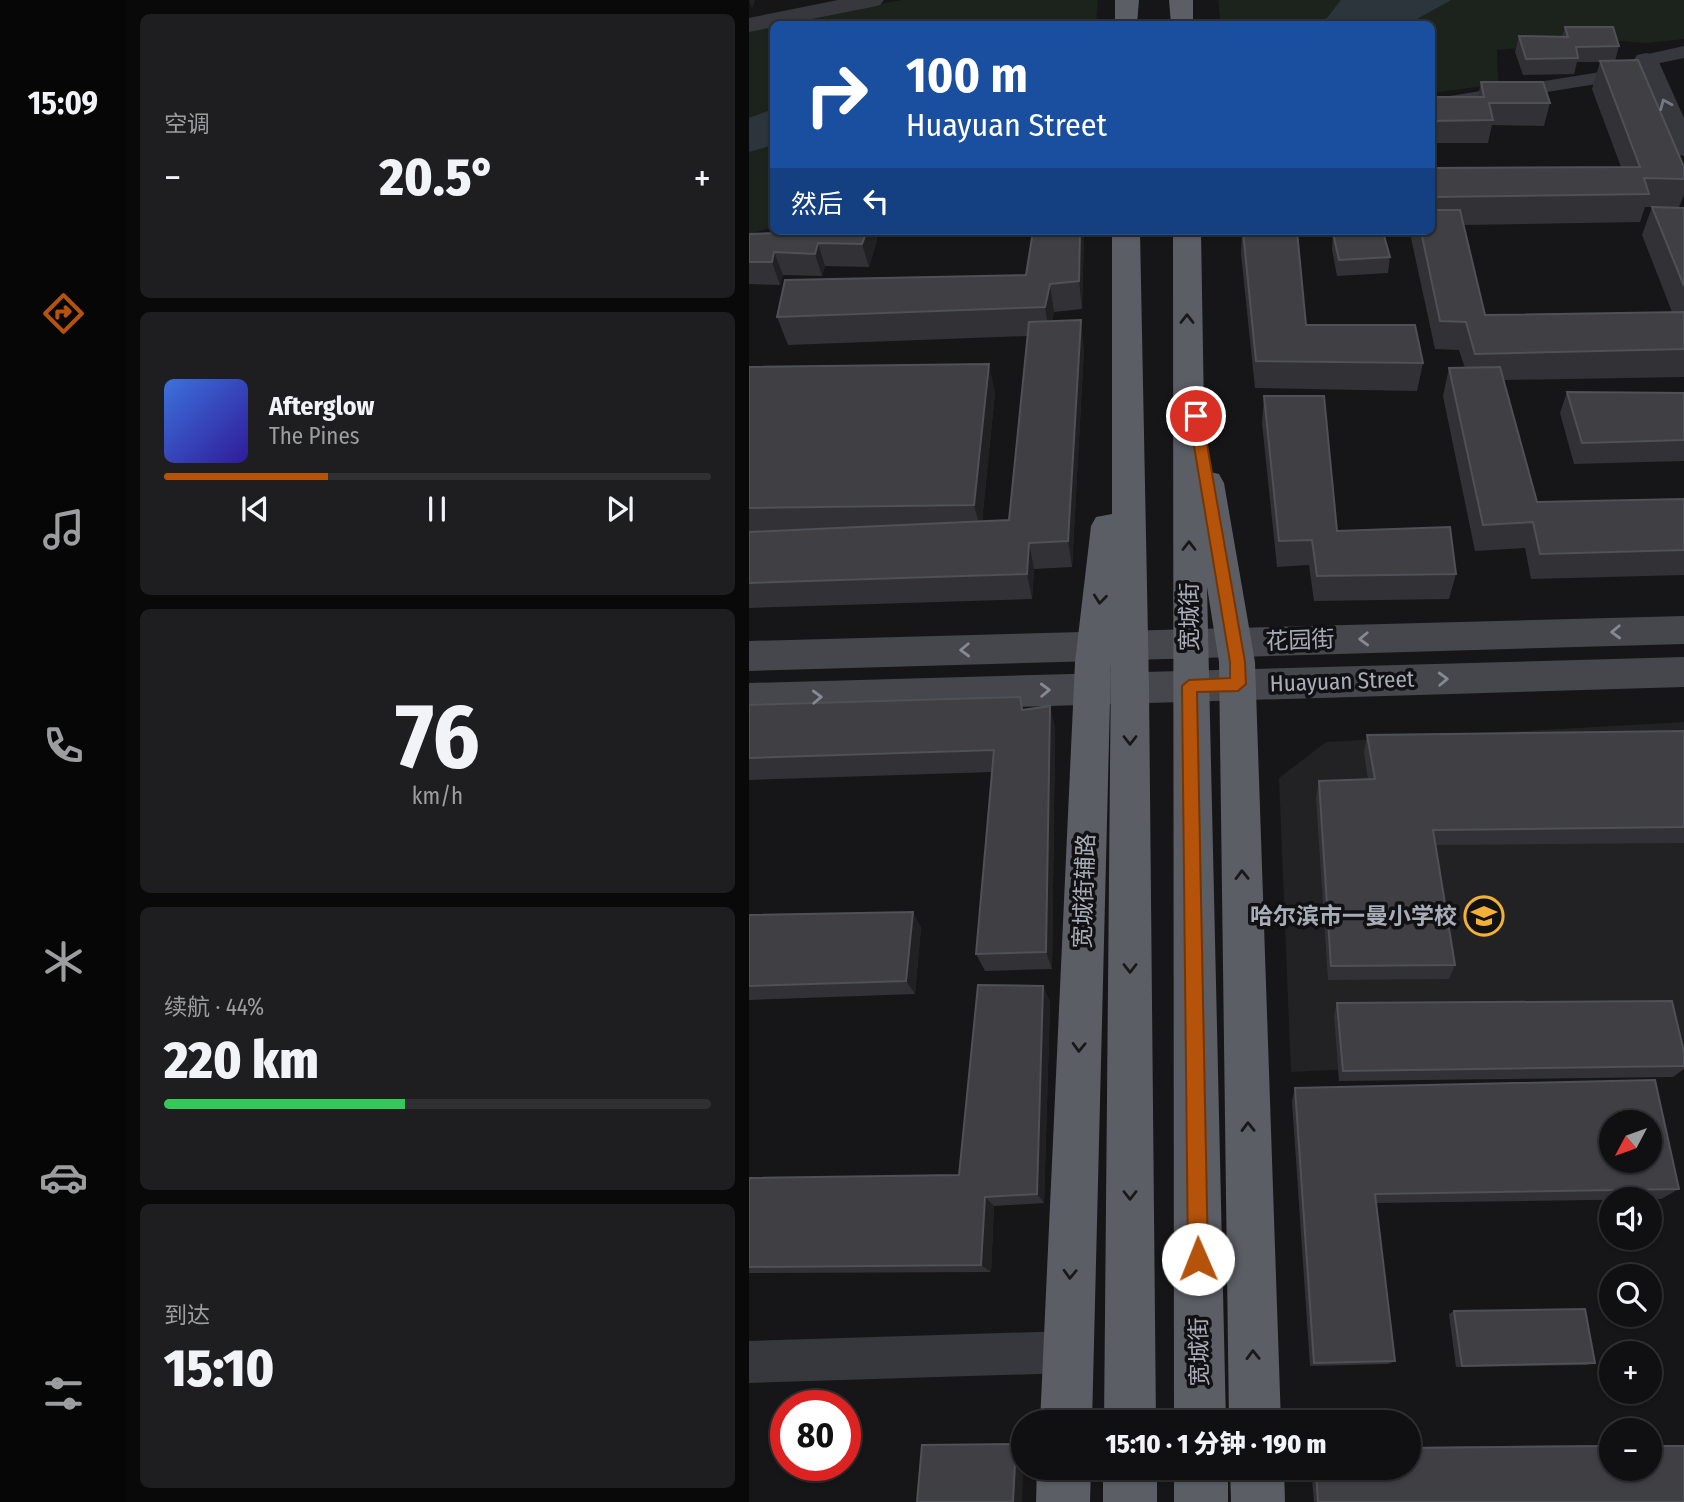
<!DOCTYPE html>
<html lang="zh">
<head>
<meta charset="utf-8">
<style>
	body { margin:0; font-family:"Fira Sans Condensed","Noto Sans SC",sans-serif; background:#1e1e20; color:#f1f3f6; height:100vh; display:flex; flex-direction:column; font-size:26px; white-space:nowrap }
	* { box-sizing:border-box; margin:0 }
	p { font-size:23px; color:#9c9d9f }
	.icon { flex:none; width:38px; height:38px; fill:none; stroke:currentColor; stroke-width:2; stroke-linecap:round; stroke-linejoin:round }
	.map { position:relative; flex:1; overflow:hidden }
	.panel { display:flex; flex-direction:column; gap:14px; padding:14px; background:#09090a; width:623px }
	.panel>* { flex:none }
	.top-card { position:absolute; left:21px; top:21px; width:665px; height:214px; border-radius:10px; box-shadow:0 2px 5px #0004,0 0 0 2px #303032; background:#1a4fa0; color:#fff; overflow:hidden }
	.needle { width:46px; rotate:229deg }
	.controls { position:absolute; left:850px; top:1110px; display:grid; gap:14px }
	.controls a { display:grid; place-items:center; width:63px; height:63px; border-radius:50%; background:#101012; box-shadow:0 2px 5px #0004,0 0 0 2px #303032; font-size:35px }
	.speed { position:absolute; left:21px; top:1390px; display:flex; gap:14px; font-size:35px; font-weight:700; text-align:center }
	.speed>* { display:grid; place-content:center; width:91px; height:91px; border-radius:50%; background:#101012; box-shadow:0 2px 5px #0004,0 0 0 2px #303032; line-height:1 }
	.speed .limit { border:10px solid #d22; background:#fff; color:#111 }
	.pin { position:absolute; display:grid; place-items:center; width:60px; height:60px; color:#fff; margin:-30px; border:4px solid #fff; border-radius:50%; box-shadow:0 2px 7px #0007 }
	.me { position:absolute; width:77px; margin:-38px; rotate:359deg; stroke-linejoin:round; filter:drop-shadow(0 0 5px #0008) }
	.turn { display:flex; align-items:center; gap:24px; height:147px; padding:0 21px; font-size:32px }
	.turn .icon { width:91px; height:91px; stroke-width:2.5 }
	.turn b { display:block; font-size:49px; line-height:60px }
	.then { display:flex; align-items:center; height:66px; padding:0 21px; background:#0003; gap:14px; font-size:26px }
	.big { font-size:52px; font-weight:800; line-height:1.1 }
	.panel .tile { flex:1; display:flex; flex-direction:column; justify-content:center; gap:10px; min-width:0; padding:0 24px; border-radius:10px; background:#1e1e20 }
	.panel .dial { align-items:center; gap:0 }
	.dial b { font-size:91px; line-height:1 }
	.song { display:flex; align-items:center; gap:21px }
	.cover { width:84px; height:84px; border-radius:10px; background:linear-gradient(135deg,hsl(220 70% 55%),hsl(250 70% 35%)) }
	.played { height:7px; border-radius:4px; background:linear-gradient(90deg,#b45309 30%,#303032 30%) }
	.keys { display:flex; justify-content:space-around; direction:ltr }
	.heat { display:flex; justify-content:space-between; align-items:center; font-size:38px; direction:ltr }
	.charge { height:10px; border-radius:5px; background:linear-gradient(90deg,#34c759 44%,#303032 0) }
	.trip { position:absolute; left:262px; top:1410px; width:410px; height:70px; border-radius:35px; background:#101012; box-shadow:0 2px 5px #0004,0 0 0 2px #303032; font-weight:800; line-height:70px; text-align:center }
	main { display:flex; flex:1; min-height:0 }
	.dock { display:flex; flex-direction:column; width:126px; justify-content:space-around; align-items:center; background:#060607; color:#9c9d9f }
	.dock .icon { width:49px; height:49px }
	.dock .on { color:#b45309 }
	.dock b { font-size:32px; color:#f1f3f6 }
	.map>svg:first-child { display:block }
	.built { fill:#222225 }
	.green { fill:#1c231d }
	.water { fill:#2c353c }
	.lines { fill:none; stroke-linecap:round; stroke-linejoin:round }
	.minor { fill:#37383d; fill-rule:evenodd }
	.tertiary { fill:#37383d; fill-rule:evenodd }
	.secondary { fill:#45474d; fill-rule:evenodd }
	.trunk { fill:#5b5e65; fill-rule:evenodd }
	.wall { fill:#323236; fill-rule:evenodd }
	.shaded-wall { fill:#212124 }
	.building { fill:#3f3f44; stroke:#4f5156; stroke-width:2; fill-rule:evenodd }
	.oneway { stroke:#757881 }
	.oneway2 { stroke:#18191b }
	.oneway3 { stroke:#858993 }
	.route { fill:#b45309; stroke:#753606; stroke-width:2 }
	.labels { text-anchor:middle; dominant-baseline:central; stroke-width:7; stroke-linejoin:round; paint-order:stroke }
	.street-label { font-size:23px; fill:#a8adb8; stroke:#111113 }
	.poi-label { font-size:23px; font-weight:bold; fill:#a8adb8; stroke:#111113; text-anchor:end }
</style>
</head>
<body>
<main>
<nav class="dock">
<b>15:09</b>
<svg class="icon on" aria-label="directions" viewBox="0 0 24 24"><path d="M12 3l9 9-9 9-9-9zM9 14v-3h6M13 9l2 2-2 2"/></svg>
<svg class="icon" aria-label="music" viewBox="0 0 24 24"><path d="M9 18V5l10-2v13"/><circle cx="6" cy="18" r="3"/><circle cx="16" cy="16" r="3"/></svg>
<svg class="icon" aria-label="phone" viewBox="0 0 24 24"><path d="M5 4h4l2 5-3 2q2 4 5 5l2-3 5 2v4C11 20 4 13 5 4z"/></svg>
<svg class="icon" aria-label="climate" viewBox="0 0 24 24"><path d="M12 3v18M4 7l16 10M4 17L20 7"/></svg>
<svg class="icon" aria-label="car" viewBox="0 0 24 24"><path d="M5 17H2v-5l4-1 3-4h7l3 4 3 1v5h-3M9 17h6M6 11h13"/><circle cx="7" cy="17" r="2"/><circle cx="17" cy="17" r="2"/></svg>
<svg class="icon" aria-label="filters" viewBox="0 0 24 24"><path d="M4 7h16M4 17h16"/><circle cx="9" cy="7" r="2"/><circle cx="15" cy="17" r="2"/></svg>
</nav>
<section class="panel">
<div class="tile"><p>空调</p>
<div class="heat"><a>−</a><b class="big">20.5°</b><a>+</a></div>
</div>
<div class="tile">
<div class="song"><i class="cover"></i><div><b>Afterglow</b><p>The Pines</p></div></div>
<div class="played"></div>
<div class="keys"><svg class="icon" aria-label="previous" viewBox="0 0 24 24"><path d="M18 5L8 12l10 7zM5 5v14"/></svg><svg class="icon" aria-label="pause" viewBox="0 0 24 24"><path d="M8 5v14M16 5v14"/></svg><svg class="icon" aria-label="next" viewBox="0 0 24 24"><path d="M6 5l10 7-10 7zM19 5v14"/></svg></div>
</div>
<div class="tile dial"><b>76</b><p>km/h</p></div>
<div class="tile"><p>续航 · 44%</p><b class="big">220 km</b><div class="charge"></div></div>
<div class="tile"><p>到达</p><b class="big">15:10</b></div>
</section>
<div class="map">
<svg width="935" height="1502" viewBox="0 0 935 1502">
	<rect width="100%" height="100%" fill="#161618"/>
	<path class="built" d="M935,722V1053L542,1072L530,778L577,742Z"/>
	<g class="green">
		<path d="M153,0H349L347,24H24V227L0,234V26Z"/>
		<path d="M469,0H935V39L896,43L859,40L748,50L749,84L683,93L682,24H472Z"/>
	</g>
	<g class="water">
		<path d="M592,0H702L659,24H563L578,18Z"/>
		<path d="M24,109V145L0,152V118Z"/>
	</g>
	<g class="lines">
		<g class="minor">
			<path d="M935,46V58L897,66L890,64L887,60L890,56Z"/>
			<path d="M889,66L896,68L899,72L896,76L682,111V99Z"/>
			<path d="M319,1331L334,1337L340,1352L334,1367L319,1373L0,1383V1341Z"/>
		</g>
		<g class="tertiary">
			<path d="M89,0H135L131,5L123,7L37,24H24V27L0,32V18Z"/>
			<path d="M897,53L906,55L909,60L935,118V156L926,154L922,148L885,60L888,55Z"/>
		</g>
		<g class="secondary">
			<path d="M935,616V644L0,671V641Z"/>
			<path d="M935,657V687L0,715V683Z"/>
		</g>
		<g class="trunk">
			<path d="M366,0H390L388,24H366Z"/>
			<path d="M420,0H444V24H422Z"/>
			<path d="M363,231H391L400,688L407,1423H355L362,661L343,1423H291L326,662L342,526L347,517L363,514Z"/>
			<path d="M424,231H452L456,471L470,474L475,483L506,662L532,1423H480L470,662L458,587L477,1423H425Z"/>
			<path d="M288,1468H342L341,1502H287Z"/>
			<rect x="354" y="1468" width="54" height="34"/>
			<rect x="425" y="1468" width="54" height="34"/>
			<path d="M481,1468H535L536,1502H482Z"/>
		</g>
	</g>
	<g class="wall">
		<path d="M816,27L870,46L866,61L935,167V195L930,207L935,208V377L754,380L788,502L935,499V575L782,579L776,548L726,551L694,396L700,368H716L710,350L686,349L662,238L664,231H682V168L872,167L843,89L851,62H828L825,74L774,75L766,52L770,36L813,37ZM896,207H903L893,235L923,312L736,315L714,225L891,222Z"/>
		<path d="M732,82L801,103L795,126L743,125L739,143H682V97H729Z"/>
		<path d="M29,231H126L128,240L120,267L76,266L73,276L34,275L31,285L0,284V234L28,233Z"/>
		<path d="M335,231L333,309L305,312L303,321L335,348L323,567L285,569L283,599L0,608V367L246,392L233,521L260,520L278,336L39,345L28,317L277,275Z"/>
		<path d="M493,231H628L641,257L639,273L588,276L583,249L584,234L548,235L557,325L674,363L668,391L506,388L492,254Z"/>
		<path d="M818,392L935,393V461L825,464L811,413Z"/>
		<path d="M515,396L588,531L707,574L700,599L565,601L560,565L528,567L513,423Z"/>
		<path d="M271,697L274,710L301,706L306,729L303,969L236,971L227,954L243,772L0,780V705Z"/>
		<path d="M935,731V843L687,845L706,965L700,979L579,980L567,798L570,781L619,779L615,753L618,735Z"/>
		<path d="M0,915L172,927L166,994L0,1000Z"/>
		<path d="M294,986L301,1002L295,1203L245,1206L242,1272L0,1273V1178L210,1175Z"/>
		<path d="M588,1003L935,1052V1069L924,1077L590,1081L585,1015Z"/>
		<path d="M546,1088L930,1189L912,1199L627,1203L646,1361L639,1364L561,1366L543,1101Z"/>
		<path d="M705,1311L846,1363L837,1365L707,1367L700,1314Z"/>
		<path d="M863,1445V1468H901V1445H935V1502H565L562,1468H660V1447Z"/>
	</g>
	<g class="shaded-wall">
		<path d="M0,0H6L3,9Z"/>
		<path d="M118,231H126L128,240L120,267L113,244Z"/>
		<path d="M331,231H335L333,309L330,281Z"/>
		<path d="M69,243L76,266L73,276L66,254Z"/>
		<path d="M25,252L34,275L31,285L23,262Z"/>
		<path d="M301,284L305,312L300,335L296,307Z"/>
		<path d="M332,320L335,348L323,567L319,541Z"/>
		<path d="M240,364L246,392L232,531L225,505Z"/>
		<path d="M280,543L285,569L283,599L278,574Z"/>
		<path d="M301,706L306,729L303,969L297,952Z"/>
		<path d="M164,912L172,927L166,994L157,981Z"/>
		<path d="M294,986L301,1002L295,1203L288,1194Z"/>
		<path d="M236,1197L245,1206L242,1272L232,1265Z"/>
		<path d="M267,1444H275L273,1502H264Z"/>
	</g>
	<g class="building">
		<path d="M816,27H864L870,46L827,47L829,58L777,59L770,36L819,37Z"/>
		<path d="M889,60L935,167V179L895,178L900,194L682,197V168L891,167L851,61Z"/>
		<path d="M732,82H794L801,103H740L744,120L682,121V97H735Z"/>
		<path d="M903,207L935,208V286Z"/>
		<path d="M682,210H711L736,315L935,312V349L726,354L717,322L691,321L672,231H682Z"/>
		<path d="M29,231H118L113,244L69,243L66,254L25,252L23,262H0V234L28,233Z"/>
		<path d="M284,231H331L330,281L301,284L296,307L28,317L36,280L277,275Z"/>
		<path d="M494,231H548L557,325H666L674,363L507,361Z"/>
		<path d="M634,232L641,257L590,260L584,233Z"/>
		<path d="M332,320L319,541L280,543L278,574L0,583V532L260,520L280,322Z"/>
		<path d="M240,364L225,505L0,508V367Z"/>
		<path d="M751,367L788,502L935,499V550L791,554L784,522L734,525L700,368Z"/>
		<path d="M818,392L935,393V440L833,443Z"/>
		<path d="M515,396H575L588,531L701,527L707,574L568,576L563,540L530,541Z"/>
		<path d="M271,697L273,710L301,706L297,952L227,954L245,750L0,758V705Z"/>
		<path d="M935,731V827L684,830L706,965L582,966L570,781L626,779L618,735Z"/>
		<path d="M164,912L157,981L0,986V915Z"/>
		<path d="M229,985L294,986L288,1194L236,1197L232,1265L0,1267V1178L210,1175Z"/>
		<path d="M923,1001L935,1052V1066L594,1071L588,1003Z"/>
		<path d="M906,1080L930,1189L626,1194L646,1361L565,1363L546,1088ZM863,1122H901V1160H863Z"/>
		<path d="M836,1309L846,1363L713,1366L705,1311Z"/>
		<path d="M267,1444L264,1502H168L173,1445Z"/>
		<path d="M863,1446V1468H901V1446H935V1502H569L567,1468H660V1448Z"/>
	</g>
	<defs><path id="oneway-chevron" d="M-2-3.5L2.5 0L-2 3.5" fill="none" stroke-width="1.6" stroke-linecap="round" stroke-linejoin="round" transform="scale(1.75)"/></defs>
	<use class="oneway" href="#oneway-chevron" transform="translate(916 104) rotate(-113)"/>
	<g class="oneway2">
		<use href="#oneway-chevron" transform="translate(438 319) rotate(-90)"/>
		<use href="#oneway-chevron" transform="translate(440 546) rotate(-90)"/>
		<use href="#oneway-chevron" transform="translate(351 599) rotate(96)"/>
		<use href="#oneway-chevron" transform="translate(381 740) rotate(90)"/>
		<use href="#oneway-chevron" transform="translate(493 875) rotate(-91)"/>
		<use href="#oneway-chevron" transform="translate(381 968) rotate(90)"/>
		<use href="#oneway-chevron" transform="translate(330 1047) rotate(92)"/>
		<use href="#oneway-chevron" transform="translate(499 1127) rotate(-91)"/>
		<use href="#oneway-chevron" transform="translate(381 1195) rotate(90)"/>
		<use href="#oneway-chevron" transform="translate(321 1274) rotate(92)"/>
		<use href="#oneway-chevron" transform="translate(504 1355) rotate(-91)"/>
	</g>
	<g class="oneway3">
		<use href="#oneway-chevron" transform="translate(867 632) rotate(178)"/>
		<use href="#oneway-chevron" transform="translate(615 639) rotate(178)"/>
		<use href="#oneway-chevron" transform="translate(216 650) rotate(178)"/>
		<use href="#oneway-chevron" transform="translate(694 679) rotate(-2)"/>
		<use href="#oneway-chevron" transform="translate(296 690) rotate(-2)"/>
		<use href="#oneway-chevron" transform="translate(68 697) rotate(-2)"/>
	</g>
	<path class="route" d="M447,412L453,416L496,662L497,684L489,691L448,692L459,1259L456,1266L449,1269L442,1266L439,1259L433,686L440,680L481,678V662L440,416Z"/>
	<defs>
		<g id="school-ring" transform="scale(2.0125)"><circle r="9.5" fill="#111113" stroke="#f2b134" stroke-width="1.5"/><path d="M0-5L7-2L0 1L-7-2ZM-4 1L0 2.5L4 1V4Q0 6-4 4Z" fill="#f2b134"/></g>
	</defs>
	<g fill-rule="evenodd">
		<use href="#school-ring" x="735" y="916"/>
	</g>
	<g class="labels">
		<g class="street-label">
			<text transform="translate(440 617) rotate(-90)">宽城街</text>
			<text transform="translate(551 640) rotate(-2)">花园街</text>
			<text transform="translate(593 681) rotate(-2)">Huayuan Street</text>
			<text transform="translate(335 891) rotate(-88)">宽城街辅路</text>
			<text transform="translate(450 1352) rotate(-91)">宽城街</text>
		</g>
		<g class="poi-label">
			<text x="708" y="916">哈尔滨市一曼小学校</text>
		</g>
	</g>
</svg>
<div class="controls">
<a><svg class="needle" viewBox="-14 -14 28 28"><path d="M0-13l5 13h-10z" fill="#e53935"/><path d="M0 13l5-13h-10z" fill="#9c9d9f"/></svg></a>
<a><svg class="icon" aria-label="sound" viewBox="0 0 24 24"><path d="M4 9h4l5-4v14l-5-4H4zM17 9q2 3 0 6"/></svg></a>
<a><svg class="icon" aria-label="search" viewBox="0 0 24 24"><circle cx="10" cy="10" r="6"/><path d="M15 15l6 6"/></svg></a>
<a>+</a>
<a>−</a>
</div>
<div class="speed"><div class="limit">80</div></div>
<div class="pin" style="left:447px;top:416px;background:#d93025"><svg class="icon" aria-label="arrive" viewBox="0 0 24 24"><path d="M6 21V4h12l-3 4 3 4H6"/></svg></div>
<svg class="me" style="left:449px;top:1259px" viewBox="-20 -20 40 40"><circle r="19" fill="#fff"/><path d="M0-13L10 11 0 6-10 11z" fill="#b45309"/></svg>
<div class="trip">15:10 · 1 分钟 · 190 m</div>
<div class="top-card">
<div class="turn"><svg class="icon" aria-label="right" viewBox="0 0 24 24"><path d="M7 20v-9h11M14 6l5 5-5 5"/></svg><div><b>100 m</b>Huayuan Street</div></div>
<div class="then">然后<svg class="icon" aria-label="left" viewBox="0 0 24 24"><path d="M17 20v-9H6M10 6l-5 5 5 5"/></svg></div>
</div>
</div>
</main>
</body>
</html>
